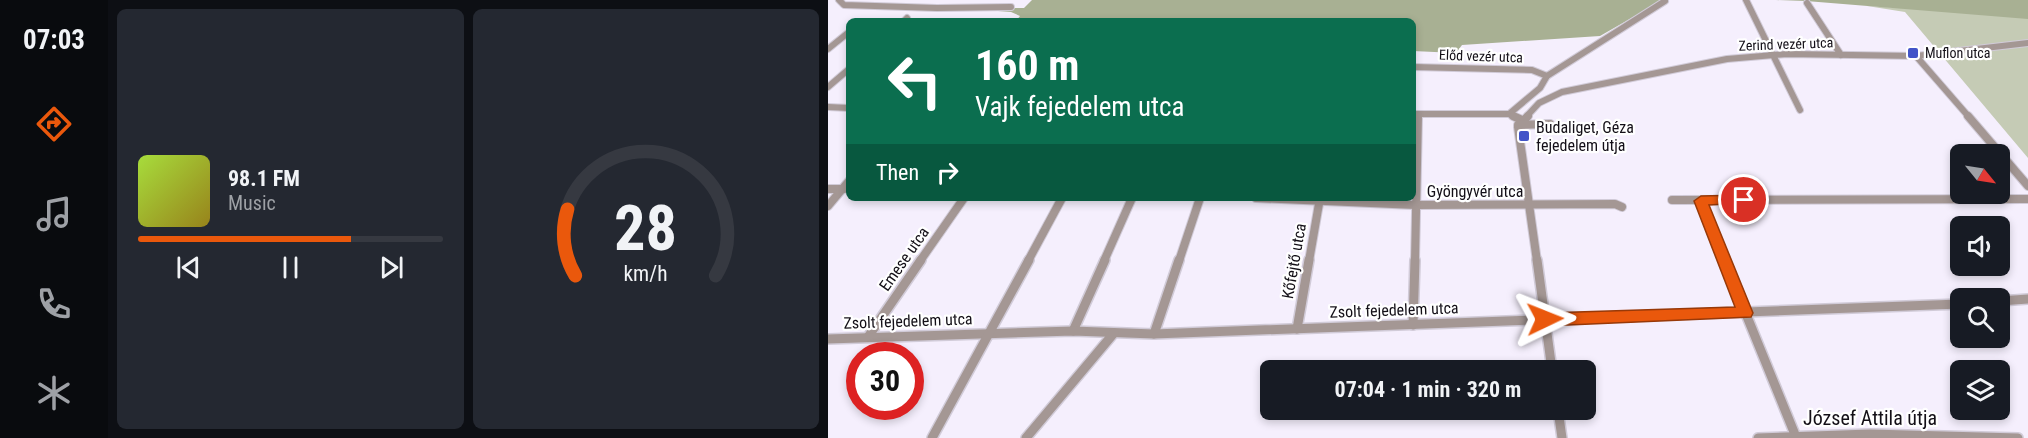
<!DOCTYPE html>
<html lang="en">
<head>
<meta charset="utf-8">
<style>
	body { margin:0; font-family:"Roboto Condensed",sans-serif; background:#242831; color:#f1f3f6; height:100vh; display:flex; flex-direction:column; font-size:22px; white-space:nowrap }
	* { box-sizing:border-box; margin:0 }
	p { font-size:20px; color:#9ea1a6 }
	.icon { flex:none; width:33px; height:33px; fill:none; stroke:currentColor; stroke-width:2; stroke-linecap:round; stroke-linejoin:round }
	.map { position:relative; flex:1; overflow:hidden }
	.side { display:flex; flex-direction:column; gap:9px; padding:9px; background:#0d0f14; width:720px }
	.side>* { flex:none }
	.guide { position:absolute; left:18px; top:18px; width:570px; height:183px; border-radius:9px; box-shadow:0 3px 9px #0003; background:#0b6e4f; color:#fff; overflow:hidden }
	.needle { width:39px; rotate:120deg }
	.tools { position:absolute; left:1122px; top:144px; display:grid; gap:12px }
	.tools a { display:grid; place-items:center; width:60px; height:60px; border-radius:9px; background:#171b24; box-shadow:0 3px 9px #0003; font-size:30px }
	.speed { position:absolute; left:18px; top:342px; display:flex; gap:12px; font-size:30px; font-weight:700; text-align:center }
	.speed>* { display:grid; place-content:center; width:78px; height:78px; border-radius:50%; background:#171b24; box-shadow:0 3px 9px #0003; line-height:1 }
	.speed .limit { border:9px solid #d22; background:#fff; color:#111 }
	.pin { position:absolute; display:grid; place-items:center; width:51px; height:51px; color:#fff; margin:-26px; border:3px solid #fff; border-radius:50%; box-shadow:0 2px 6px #0007 }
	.me { position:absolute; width:66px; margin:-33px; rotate:88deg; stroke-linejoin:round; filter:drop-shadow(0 0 4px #0008) }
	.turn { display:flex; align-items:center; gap:21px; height:126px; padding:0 30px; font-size:27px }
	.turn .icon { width:78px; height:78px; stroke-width:2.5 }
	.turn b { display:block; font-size:42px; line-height:51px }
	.then { display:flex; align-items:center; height:57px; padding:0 30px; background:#0003; gap:12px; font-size:22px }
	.side .tile { flex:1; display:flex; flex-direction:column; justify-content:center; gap:9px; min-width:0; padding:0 21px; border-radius:9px; background:#242831 }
	.side .dial { align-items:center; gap:0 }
	.dial svg { height:156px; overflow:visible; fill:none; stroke:#363941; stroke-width:7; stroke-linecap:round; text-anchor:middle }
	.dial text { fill:#f1f3f6; stroke:none }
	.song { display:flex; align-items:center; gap:18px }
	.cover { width:72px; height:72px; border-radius:9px; background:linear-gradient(135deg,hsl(80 70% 55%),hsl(50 70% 35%)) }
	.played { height:6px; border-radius:3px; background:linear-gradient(90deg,#ea580c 70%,#363941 70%) }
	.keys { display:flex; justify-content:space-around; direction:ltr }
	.side .tiles { flex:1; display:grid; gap:9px; grid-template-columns:repeat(2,1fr) }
	.trip { position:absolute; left:432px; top:360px; width:336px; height:60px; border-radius:9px; background:#171b24; box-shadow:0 3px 9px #0003; font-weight:700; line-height:60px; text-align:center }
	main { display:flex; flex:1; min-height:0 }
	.tabs { display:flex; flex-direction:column; width:108px; justify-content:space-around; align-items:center; background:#090b0e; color:#9ea1a6 }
	.tabs .icon { width:42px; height:42px }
	.tabs .current { color:#ea580c }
	.tabs b { font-size:27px; color:#f1f3f6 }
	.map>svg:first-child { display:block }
	.green { fill:#c5cbb5 }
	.forest { fill:#a8b093 }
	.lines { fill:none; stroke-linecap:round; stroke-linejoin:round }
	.street-far2-casing { stroke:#d1cbd8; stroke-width:8 }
	.street-far1-casing { stroke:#d1cbd8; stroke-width:10 }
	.street-casing { stroke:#d1cbd8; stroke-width:12 }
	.street-far2 { stroke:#a49794; stroke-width:6 }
	.street-far1 { stroke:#a49794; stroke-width:8 }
	.street { stroke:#a49794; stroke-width:9 }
	.route { fill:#ea580c; stroke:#983908; stroke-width:1.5 }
	.poi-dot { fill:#4254c8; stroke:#fff; stroke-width:2 }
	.labels { text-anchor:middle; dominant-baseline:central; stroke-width:4.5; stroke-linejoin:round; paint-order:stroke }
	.far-street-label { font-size:14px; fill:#130f17; stroke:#fff }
	.far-poi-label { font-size:14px; fill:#130f17; stroke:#fff; text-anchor:start }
	.poi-label { font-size:16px; fill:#130f17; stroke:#fff; text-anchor:start }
	.street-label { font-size:16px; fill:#130f17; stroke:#fff }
	.near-street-label { font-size:20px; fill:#130f17; stroke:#fff }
</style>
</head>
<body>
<main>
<nav class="tabs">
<b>07:03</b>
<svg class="icon current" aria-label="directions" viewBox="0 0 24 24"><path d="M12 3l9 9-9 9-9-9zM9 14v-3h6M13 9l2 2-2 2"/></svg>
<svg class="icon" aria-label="music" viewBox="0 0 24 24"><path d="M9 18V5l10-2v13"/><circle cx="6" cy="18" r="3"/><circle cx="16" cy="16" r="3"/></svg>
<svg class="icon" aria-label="phone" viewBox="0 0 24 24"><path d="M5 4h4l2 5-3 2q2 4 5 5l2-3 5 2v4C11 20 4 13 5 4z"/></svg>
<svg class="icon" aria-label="climate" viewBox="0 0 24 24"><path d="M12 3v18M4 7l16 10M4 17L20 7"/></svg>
</nav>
<section class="side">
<div class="tiles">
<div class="tile">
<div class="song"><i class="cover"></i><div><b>98.1 FM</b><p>Music</p></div></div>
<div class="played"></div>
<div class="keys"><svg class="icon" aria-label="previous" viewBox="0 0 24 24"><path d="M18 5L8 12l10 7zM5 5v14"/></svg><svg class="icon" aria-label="pause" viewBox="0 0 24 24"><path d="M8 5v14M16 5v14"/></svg><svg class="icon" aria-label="next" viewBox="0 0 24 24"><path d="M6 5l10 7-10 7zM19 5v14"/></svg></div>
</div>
<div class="tile dial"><svg viewBox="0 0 100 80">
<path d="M14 69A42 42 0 1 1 86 69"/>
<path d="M14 69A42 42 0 0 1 10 35" stroke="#ea580c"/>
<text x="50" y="56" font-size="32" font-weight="700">28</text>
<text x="50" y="72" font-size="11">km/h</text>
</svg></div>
</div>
</section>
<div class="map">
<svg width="1200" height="438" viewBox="0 0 1200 438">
	<rect width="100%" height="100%" fill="#f5effd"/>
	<path class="green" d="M1039,6L1200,15V158L1077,12Z"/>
	<g class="forest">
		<path d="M204,0H835L772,36L634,45L628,53L585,51V21H188L192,16L183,12L170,11L173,8H196Z"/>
		<path d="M948,0H1200V19L978,1Z"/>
	</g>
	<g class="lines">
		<g class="street-far2-casing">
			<g id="street-far2">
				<path d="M11,0L16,5L109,8L183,7"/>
				<path d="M918,0L972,110"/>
				<path d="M979,3L1013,55"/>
				<path d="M76,21L79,18"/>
				<path d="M0,49L21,32"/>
				<path d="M1088,56L1141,117"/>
				<path d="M585,67L704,70L719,76"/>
				<path d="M0,87L21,69"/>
				<path d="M0,107L21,108"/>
				<path d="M586,114H681L688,117"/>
				<path d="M681,114L712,88L719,76L837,1"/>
				<path d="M590,117V115"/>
				<path d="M698,117L711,103L734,92L899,59L959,54L1088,56L1200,43"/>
			</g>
		</g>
		<g class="street-far1-casing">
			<g id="street-far1">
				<path d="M685,116L694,120"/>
				<path d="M700,116L690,127L709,261"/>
				<path d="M1140,116L1200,186"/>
				<path d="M690,125L722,124"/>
				<path d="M0,189H16"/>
				<path d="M428,198L587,205L787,204L794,207"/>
				<path d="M844,200L1200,199"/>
				<path d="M873,201L897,261"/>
				<path d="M0,206L21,181"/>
				<path d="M92,261L136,198"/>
				<path d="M200,261L234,198"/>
				<path d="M276,261L304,198"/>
				<path d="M351,261L372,198"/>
				<path d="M481,261L492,198"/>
				<path d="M587,261L590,116"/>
			</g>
		</g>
		<g class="street-casing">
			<g id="street">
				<path d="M709,260L724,370"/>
				<path d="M896,260L968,437"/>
				<path d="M1172,301L1200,299"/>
				<path d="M585,325L587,260"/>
				<path d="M469,329L481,260"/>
				<path d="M245,331L277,260"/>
				<path d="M326,334L351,260"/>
				<path d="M40,337L93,260"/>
				<path d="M0,339L245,331L326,334L1132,304"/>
				<path d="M730,410L734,438"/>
				<path d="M104,438L201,260"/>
				<path d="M198,438L286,333"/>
				<path d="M930,438L1042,434L1190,438"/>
			</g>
		</g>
		<use href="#street-far2" class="street-far2"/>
		<use href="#street-far1" class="street-far1"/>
		<use href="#street" class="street"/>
	</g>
	<path class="route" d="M916,195L922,200L920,203L881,205L925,313L923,317L717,326L711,324L709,319L711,315L717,313L907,307L866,201L873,196Z"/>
	<g class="poi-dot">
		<rect x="1079" y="47" width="12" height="12" rx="3"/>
		<rect x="690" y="130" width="12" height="12" rx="3"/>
	</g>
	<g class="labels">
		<g class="far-street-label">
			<text transform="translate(958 44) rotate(-2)">Zerind vezér utca</text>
			<text transform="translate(653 56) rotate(2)">Előd vezér utca</text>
		</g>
		<g class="far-poi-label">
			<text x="1097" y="53">Muflon utca</text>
		</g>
		<g class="poi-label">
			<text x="708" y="127">Budaliget, Géza<tspan x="708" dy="18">fejedelem útja</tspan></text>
		</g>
		<g class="street-label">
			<text x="647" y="191">Gyöngyvér utca</text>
			<text transform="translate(76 259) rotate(-55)">Emese utca</text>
			<text transform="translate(466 261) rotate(-80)">Kőfejtő utca</text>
			<text transform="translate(566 310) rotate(-2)">Zsolt fejedelem utca</text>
			<text transform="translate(80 321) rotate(-2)">Zsolt fejedelem utca</text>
		</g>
		<g class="near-street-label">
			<text x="1042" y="418">József Attila útja</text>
		</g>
	</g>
</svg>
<div class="tools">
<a><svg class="needle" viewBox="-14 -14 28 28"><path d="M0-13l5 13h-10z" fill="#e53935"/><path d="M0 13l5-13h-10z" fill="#9ea1a6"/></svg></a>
<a><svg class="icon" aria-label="sound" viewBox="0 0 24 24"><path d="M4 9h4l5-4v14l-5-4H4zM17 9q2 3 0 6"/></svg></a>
<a><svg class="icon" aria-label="search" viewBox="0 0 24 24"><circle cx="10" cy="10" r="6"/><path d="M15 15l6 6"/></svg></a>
<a><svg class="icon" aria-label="layers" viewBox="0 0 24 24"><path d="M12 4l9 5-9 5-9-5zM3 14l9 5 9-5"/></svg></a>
</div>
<div class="speed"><div class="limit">30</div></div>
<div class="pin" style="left:916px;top:200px;background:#d93025"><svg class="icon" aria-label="arrive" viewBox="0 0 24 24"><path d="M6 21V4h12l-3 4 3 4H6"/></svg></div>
<svg class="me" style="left:717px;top:319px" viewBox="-20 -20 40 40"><path d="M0-17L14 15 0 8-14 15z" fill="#ea580c" stroke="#fff" stroke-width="4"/></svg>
<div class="trip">07:04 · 1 min · 320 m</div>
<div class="guide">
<div class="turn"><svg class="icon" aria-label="left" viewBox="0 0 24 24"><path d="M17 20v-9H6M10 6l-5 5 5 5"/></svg><div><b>160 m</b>Vajk fejedelem utca</div></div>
<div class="then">Then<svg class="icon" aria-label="right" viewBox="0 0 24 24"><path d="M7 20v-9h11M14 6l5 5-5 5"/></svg></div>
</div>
</div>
</main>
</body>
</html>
